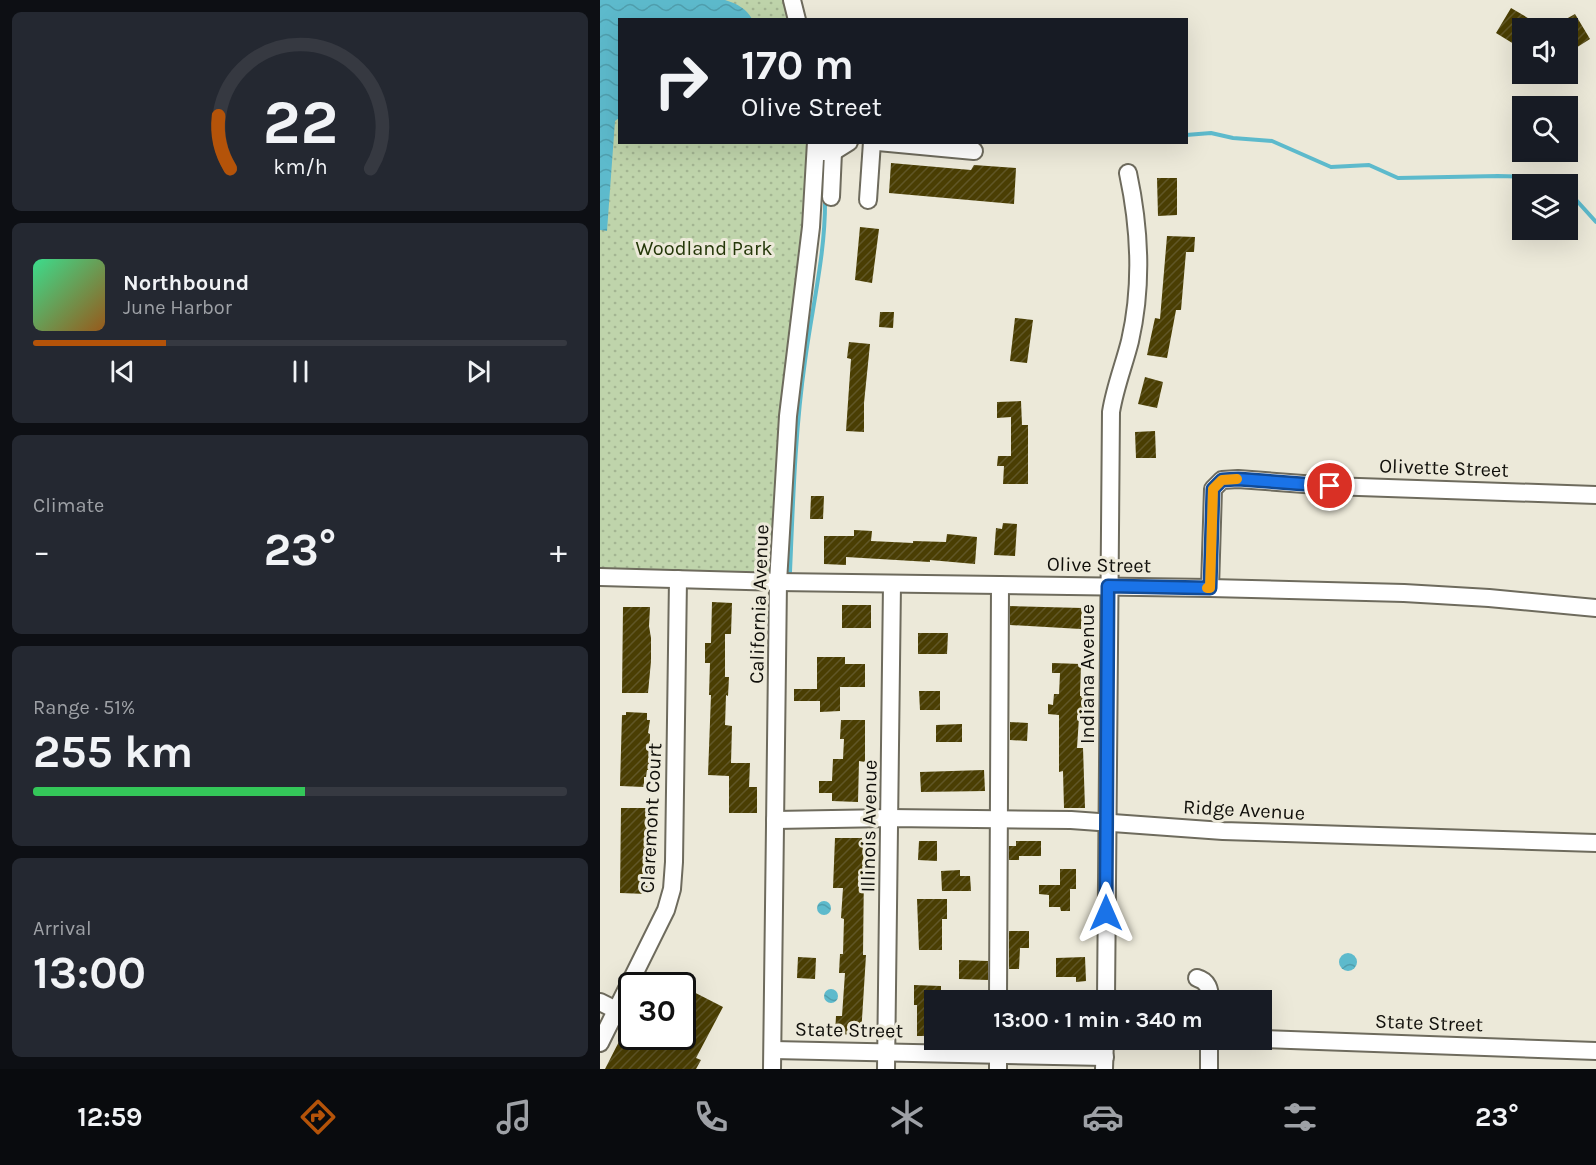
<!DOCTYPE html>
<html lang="en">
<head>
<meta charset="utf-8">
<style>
	body { margin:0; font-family:Karla,sans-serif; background:#242831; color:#f1f3f6; height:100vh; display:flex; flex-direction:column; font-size:22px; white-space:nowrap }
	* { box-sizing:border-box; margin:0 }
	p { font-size:20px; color:#9ea1a6 }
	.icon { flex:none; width:33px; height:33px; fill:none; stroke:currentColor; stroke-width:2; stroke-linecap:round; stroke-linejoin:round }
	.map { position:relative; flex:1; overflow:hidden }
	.panel { display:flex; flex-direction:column; gap:12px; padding:12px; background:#0d0f14; width:600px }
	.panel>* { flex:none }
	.guide { position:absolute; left:18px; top:18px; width:570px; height:126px; border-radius:0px; box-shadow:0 6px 24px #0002; background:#171b24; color:#f1f3f6; overflow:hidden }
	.controls { position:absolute; left:912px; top:18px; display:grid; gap:12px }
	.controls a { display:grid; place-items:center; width:66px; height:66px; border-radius:0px; background:#171b24; box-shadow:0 6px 24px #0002; font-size:30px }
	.speed { position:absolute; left:18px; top:972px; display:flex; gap:12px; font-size:30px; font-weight:700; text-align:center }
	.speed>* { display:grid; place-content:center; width:78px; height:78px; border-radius:50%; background:#171b24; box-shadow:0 6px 24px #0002; line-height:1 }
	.speed .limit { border:3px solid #111; border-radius:9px; background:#fff; color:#111 }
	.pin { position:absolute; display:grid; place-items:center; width:51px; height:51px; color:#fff; margin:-26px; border:3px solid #fff; border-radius:50%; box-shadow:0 2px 6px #0007 }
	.me { position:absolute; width:66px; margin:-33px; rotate:0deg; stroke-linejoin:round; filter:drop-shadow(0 0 4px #0008) }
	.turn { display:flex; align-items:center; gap:21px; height:126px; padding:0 24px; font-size:27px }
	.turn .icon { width:78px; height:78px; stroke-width:2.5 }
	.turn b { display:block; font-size:42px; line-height:51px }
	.big { font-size:45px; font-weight:700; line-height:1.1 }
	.panel .tile { flex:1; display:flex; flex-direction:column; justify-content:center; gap:9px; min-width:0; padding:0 21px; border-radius:9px; background:#242831 }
	.panel .dial { align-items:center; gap:0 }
	.dial svg { height:156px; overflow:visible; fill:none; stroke:#363941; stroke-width:7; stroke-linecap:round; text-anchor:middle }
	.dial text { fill:#f1f3f6; stroke:none }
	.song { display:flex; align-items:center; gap:18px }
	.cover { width:72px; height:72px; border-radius:9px; background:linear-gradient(135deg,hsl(150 70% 55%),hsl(30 70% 35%)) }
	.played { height:6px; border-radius:3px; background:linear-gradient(90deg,#b45309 25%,#363941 25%) }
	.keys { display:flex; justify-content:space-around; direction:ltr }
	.heat { display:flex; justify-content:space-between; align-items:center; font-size:33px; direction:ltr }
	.charge { height:9px; border-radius:4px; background:linear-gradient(90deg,#34c759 51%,#363941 0) }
	.trip { position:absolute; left:324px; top:990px; width:348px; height:60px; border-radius:0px; background:#171b24; box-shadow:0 6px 24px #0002; font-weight:700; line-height:60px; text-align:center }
	.tab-bar { display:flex; height:96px; justify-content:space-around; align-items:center; background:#090b0e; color:#9ea1a6 }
	.tab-bar .icon { width:42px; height:42px }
	.tab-bar .selected { color:#b45309 }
	.tab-bar b { font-size:27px; color:#f1f3f6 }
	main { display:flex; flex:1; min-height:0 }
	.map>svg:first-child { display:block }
	.park { fill:url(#park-dots) }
	.water { fill:url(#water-waves) }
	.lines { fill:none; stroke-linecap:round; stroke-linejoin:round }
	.stream { stroke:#5dbacc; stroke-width:4 }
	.building { fill:url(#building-hatch) }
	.minor-casing { stroke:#6e6b5d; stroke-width:20 }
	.minor { stroke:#fff; stroke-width:16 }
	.route-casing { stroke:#114b97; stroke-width:15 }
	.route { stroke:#1a73e8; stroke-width:10 }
	.slow { stroke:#f59e0b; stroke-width:10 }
	.labels { text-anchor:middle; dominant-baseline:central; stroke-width:6; stroke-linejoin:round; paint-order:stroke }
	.park-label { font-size:20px; fill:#243708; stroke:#ece9d9 }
	.street-label { font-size:20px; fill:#100f0a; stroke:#ece9d9 }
</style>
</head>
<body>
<main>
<section class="panel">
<div class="tile dial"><svg viewBox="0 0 100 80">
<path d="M14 69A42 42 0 1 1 86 69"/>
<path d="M14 69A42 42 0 0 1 8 42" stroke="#b45309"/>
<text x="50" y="56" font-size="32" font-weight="700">22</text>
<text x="50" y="72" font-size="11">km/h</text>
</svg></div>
<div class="tile">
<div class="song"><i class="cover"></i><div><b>Northbound</b><p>June Harbor</p></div></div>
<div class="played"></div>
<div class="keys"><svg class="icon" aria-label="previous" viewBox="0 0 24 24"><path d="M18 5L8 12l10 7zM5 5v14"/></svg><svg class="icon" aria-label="pause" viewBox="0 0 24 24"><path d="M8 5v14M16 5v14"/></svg><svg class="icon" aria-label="next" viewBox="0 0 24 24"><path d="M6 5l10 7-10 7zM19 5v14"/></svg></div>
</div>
<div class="tile"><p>Climate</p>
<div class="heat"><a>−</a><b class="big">23°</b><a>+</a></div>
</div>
<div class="tile"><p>Range · 51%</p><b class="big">255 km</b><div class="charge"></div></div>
<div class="tile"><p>Arrival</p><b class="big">13:00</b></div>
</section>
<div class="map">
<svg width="996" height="1069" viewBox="0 0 996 1069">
	<defs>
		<pattern id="park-dots" width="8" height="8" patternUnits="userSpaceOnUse" patternTransform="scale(1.5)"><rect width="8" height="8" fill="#bfd4ab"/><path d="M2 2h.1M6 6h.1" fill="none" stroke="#a3b592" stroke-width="1.8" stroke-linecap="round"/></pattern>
		<pattern id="water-waves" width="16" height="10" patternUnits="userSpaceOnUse" patternTransform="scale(1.5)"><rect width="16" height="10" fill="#5dbacc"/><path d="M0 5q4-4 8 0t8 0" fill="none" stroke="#509fae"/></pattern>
		<pattern id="building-hatch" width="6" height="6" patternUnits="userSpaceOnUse" patternTransform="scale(1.5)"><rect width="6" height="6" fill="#4a3e03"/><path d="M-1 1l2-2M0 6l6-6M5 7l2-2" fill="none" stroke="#605627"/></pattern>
	</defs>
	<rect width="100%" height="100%" fill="#ece9d9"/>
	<path class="park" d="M0,0H192L196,19L20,20V142L212,143L178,582L0,575Z"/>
	<g class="water">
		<path d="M0,0H125C137,4 146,8 152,19L20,20L19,118L15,121L7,231L0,230Z"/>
		<circle cx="224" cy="908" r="7"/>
		<circle cx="748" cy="962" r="9"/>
		<circle cx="231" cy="996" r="7"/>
	</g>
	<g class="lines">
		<g class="stream">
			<path d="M586,135L611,133L633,138L672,141L731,167L769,165L798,178L898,176L933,177L953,184"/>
			<path d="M968,191L996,222"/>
			<path d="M190,572C193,502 195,431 205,361C212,307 226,252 225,197"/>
		</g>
	</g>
	<g class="building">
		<path d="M911,8L945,28H922V49L896,33Z"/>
		<path d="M975,14L990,39L968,53V28H950Z"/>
		<path d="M291,163L371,170L374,165L416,168L414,204L289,193Z"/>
		<path d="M557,178H577V215L558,216Z"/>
		<path d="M260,227L279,229L272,283L255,280Z"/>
		<path d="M567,236L595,237L594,252H586L581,310H576L567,358L547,355L555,318L560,319Z"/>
		<path d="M280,312H294L293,328L279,327Z"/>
		<path d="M415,318L433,320L427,363L410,361Z"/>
		<path d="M249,342L270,344L264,403V432L246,431L251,359L247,358Z"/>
		<path d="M545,377L563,382L557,408L538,404Z"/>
		<path d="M421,401L422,425H428V484H403L404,466H397L398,456H411V417L397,418V402Z"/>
		<path d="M555,431L556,458H536L535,432Z"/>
		<path d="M211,496H224L223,519H210Z"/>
		<path d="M403,523L417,524L415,556L394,555L396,528L402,529Z"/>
		<path d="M254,530L272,531L271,541L313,543V541L346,542L347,534L377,537L375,564L330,560V562L313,561L246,557V565L224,564V536H254Z"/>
		<path d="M112,602L132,603L131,634H125V677H129L128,696L126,695L125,725L132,726L131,763H150L149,787H157V813H129V776L108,775L111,695H109L110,663H105V643H111Z"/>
		<rect x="242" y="605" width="29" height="23"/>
		<path d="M410,606L482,608L481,629L410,625Z"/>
		<path d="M23,607H50L49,626L51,638V661L48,693H22Z"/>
		<path d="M318,633H348L347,654H318Z"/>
		<path d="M217,657H245V664H265V687H240V711L220,712V701H194V689H217Z"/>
		<path d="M452,663L481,664L480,696H484L483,717H479L477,748H483L485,808H464L463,771L459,772V715L448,714V704L453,705L454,694H459L460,673H452Z"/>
		<path d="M319,691H340V710H320Z"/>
		<path d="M26,712L47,713V720H50L48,733L50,734L49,770H47L46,777H44V787L20,786L22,715H26Z"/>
		<path d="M241,720H265V762L259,761L258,802L232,801V793H219V781H232L233,759H243L244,739H240Z"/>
		<path d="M410,722L428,723L427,741L410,740Z"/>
		<path d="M362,724V742H336V725Z"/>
		<path d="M384,770L385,791L321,792L320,772Z"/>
		<path d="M21,808H47V840H49L47,894L20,893Z"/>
		<path d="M235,838H262L264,867L263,955H266L261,1035L235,1034L236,1016H242L245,973H239L240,954H243L244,919L241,918L243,888H233Z"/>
		<path d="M319,841H337V861L318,860Z"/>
		<path d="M416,841H441V856H419V860H409V846H416Z"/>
		<path d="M460,869H476V889H470V911H461L460,907H449V895L439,894V885H460Z"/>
		<path d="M360,870V876H370L371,891H342L341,871Z"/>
		<path d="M317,899H347V919H342V950H319Z"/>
		<path d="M409,931H429V948H420L419,969H409Z"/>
		<path d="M198,957L216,958L215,979L197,978Z"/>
		<path d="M485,957L486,981L476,982V977H456V958Z"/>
		<path d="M359,960L388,961V980L359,979Z"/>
		<path d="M314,985L341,986V1000H334V1036H317V1005H314Z"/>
		<path d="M82,986L123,1007L96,1058L101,1060L96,1069H5L32,1016V1036H82Z"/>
	</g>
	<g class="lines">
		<g class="minor-casing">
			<g id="minor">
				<path d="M192,0L197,20"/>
				<path d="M278,142L374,151"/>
				<path d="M222,152H233L249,142"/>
				<path d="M231,197L233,152"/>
				<path d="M268,200L272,142"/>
				<path d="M0,577L178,582L610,588L804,593L889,598L996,608"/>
				<path d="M610,588L613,489L622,480L638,479L730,486L996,495"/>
				<path d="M175,820L290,818L471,820L623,831L996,843"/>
				<path d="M597,978C608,981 610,989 610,1000"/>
				<path d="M398,1000L400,585"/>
				<path d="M506,1000L511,412C515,387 524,365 530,341C543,284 540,229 528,173"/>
				<path d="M0,1002L16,1010"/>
				<path d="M662,1039L996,1051"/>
				<path d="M0,1043L66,910L72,889L74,862L78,579"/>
				<path d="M173,1050L505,1057"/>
				<path d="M172,1069L178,582L188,416L211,227L216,142"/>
				<path d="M286,1069L292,584"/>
				<path d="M398,1069V1040"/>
				<path d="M504,1069L505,1040"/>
				<path d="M609,1069V1040"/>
			</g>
		</g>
		<use href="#minor" class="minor"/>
	</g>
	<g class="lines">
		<g class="route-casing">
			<path id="route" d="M506,913L508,586L610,588L613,489L622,480L638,479L730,486"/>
		</g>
		<use href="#route" class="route"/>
		<path class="slow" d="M607,588H610L613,489L622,480L637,479"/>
	</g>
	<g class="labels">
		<g class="park-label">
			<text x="104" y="248">Woodland Park</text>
		</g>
		<g class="street-label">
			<text transform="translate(844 468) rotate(2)">Olivette Street</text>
			<text transform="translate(499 565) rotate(1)">Olive Street</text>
			<text transform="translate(159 604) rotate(-88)">California Avenue</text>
			<text transform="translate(487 674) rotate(-90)">Indiana Avenue</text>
			<text transform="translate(644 810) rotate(3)">Ridge Avenue</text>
			<text transform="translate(51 818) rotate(-87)">Claremont Court</text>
			<text transform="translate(269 826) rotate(-89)">Illinois Avenue</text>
			<text transform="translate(829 1023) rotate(2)">State Street</text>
			<text transform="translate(249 1030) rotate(1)">State Street</text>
		</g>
	</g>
</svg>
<div class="controls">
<a><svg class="icon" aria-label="sound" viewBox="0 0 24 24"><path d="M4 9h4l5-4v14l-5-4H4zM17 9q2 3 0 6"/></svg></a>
<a><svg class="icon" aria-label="search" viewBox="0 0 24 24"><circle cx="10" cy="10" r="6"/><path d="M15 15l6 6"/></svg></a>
<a><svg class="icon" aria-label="layers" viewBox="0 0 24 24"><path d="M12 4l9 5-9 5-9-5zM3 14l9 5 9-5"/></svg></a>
</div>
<div class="speed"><div class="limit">30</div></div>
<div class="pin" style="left:730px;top:486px;background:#d93025"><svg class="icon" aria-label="arrive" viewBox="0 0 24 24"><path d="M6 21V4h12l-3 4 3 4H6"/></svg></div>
<svg class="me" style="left:506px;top:913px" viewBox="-20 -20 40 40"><path d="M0-17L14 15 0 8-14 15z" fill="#1a73e8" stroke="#fff" stroke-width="4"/></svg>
<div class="trip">13:00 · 1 min · 340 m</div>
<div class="guide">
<div class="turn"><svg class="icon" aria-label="right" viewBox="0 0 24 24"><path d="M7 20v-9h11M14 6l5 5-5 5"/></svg><div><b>170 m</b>Olive Street</div></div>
</div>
</div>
</main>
<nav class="tab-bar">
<b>12:59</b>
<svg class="icon selected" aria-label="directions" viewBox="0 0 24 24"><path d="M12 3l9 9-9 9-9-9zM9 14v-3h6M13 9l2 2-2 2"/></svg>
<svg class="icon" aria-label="music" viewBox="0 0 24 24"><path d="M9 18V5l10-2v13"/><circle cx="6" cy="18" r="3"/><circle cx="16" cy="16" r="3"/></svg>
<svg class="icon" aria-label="phone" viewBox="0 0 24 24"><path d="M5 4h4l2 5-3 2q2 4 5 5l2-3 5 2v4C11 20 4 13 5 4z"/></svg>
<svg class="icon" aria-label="climate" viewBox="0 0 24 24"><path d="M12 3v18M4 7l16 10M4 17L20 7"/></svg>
<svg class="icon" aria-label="car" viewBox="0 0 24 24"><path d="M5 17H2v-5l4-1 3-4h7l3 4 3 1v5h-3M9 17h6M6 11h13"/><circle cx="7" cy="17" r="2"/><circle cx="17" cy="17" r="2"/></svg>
<svg class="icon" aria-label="filters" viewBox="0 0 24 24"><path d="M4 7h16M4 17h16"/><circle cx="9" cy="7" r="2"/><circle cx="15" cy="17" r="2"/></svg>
<b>23°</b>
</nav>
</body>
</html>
